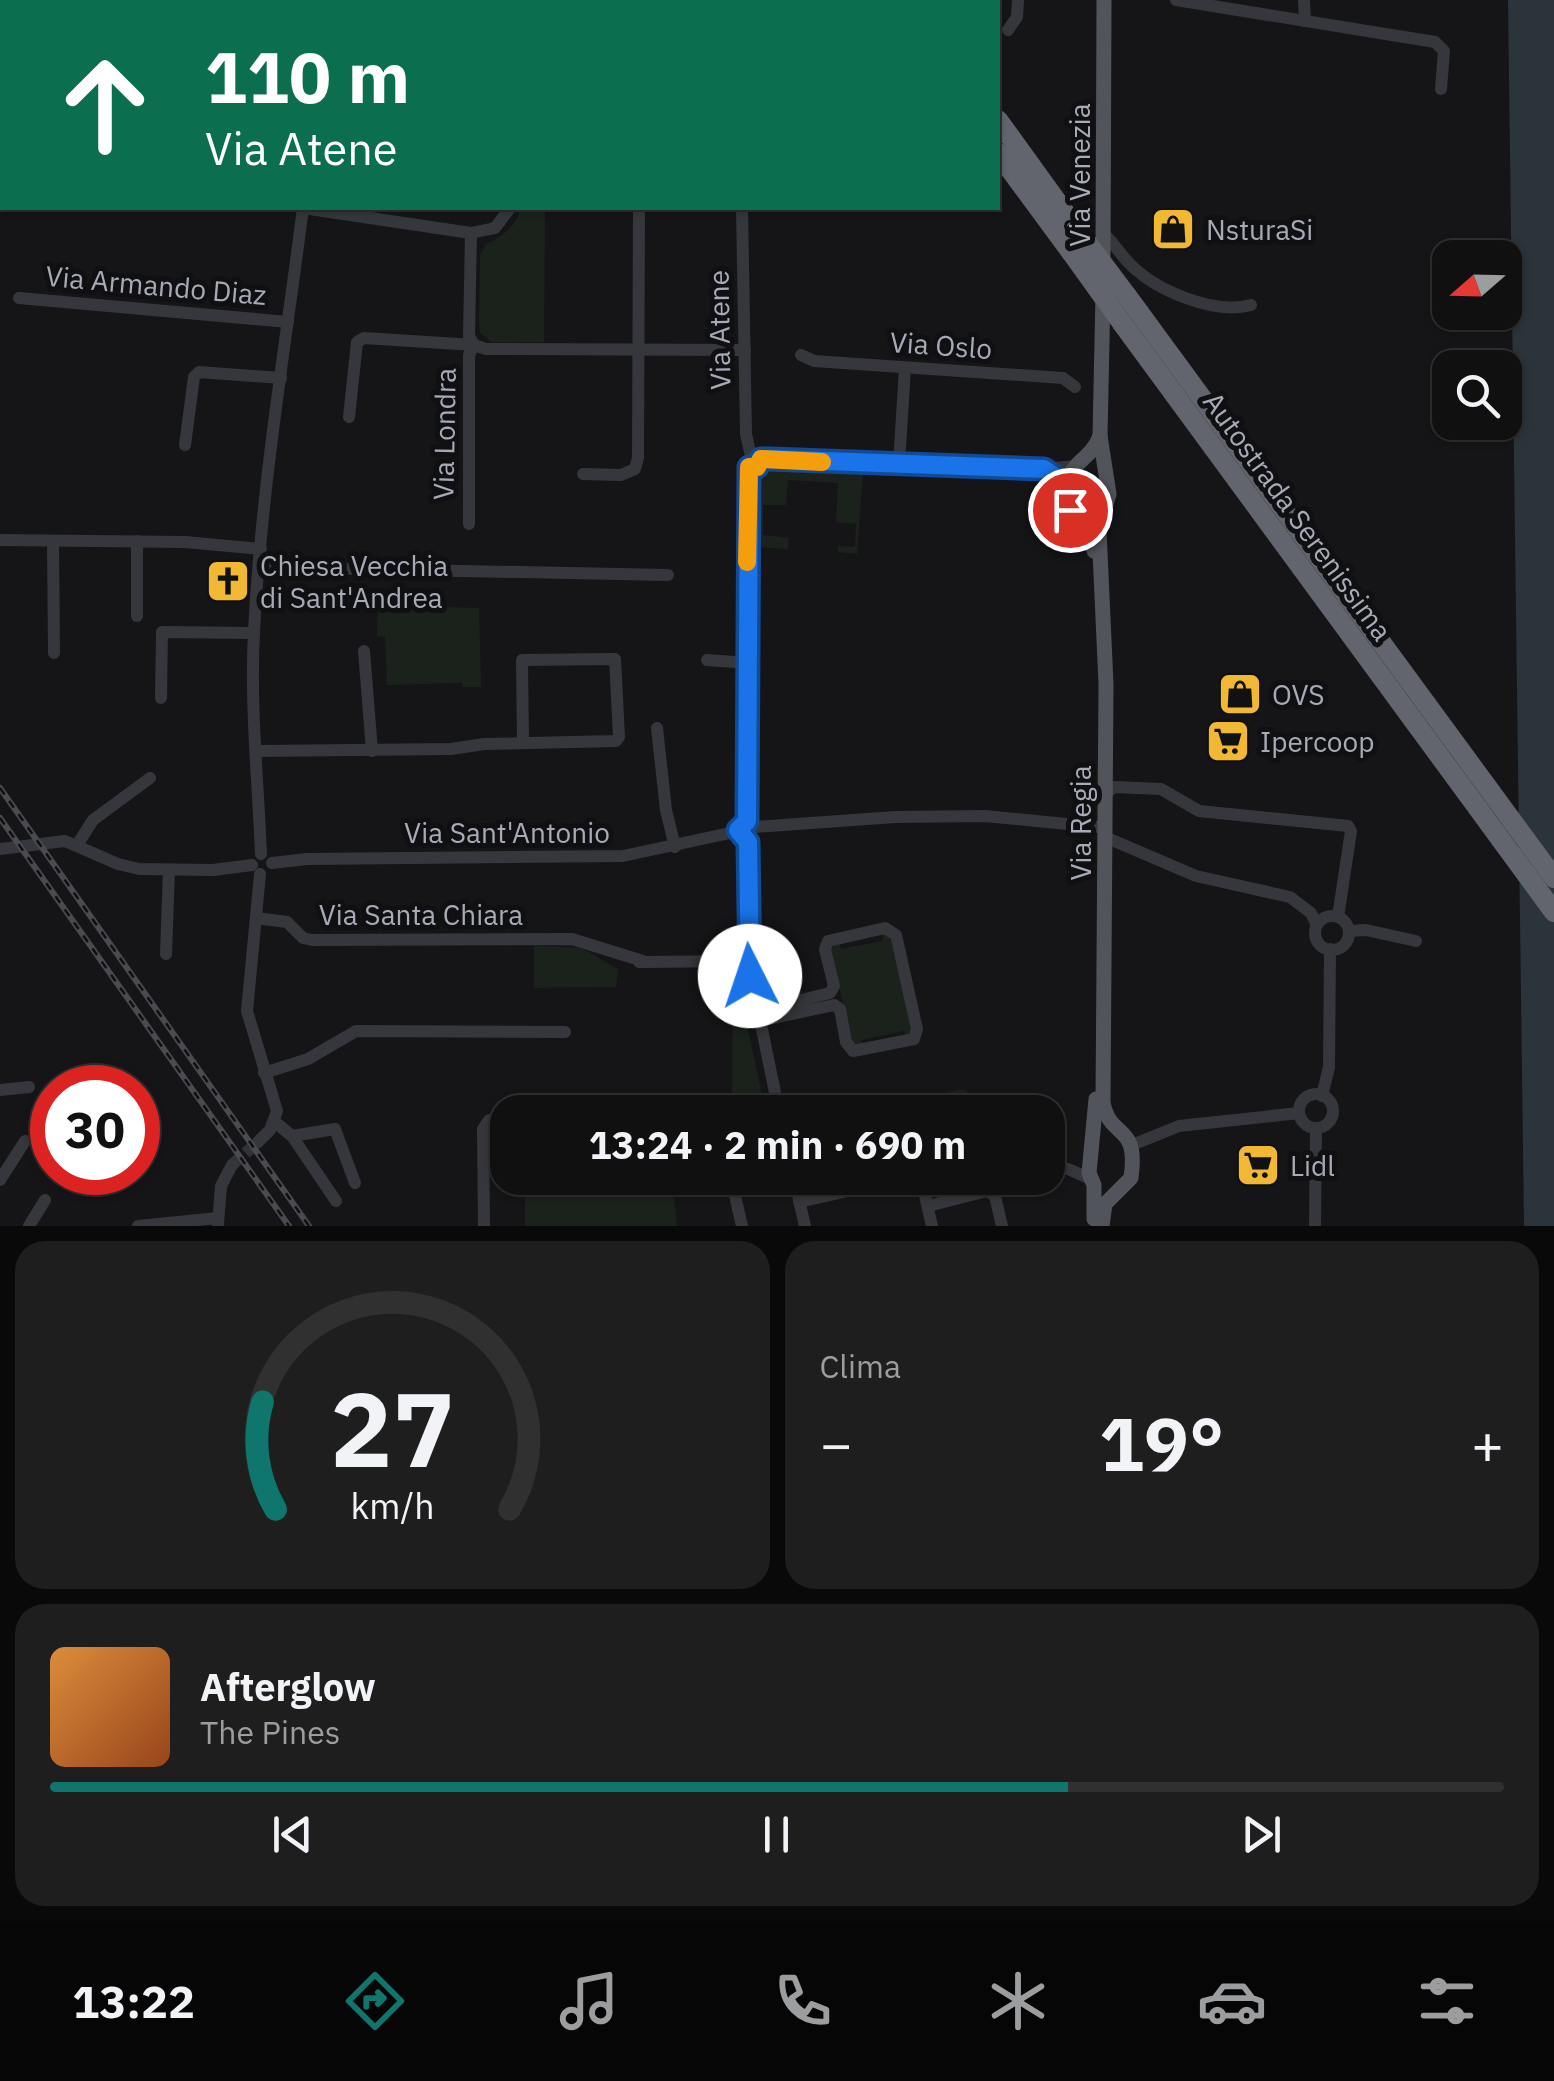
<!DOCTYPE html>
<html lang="it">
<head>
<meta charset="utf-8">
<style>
	body { margin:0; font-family:"IBM Plex Sans",sans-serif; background:#1e1e1f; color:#f1f3f6; height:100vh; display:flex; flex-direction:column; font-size:38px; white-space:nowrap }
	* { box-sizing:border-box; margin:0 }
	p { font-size:32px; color:#9c9d9f }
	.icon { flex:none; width:55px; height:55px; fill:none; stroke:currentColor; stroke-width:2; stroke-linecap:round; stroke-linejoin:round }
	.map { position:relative; height:1226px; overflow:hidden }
	.details { display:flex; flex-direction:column; gap:15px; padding:15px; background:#090909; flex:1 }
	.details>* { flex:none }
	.hud { position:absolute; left:0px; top:0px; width:1000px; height:210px; box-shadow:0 2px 8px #0004,0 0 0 2px #303031; background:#0b6e4f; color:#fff; overflow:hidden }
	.needle { width:65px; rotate:250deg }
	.buttons { position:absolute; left:1432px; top:240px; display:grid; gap:20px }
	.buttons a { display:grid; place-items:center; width:90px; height:90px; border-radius:20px; background:#101011; box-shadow:0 2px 8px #0004,0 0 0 2px #303031; font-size:50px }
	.speed { position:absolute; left:30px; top:1065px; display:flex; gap:20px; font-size:50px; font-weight:700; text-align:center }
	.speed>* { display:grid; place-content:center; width:130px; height:130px; border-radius:50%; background:#101011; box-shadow:0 2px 8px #0004,0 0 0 2px #303031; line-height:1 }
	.speed .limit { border:15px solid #d22; background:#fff; color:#111 }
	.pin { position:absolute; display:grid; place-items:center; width:85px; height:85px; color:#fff; margin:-42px; border:5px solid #fff; border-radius:50%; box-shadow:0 2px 10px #0007 }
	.me { position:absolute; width:110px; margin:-55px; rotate:356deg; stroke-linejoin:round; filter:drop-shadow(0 0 8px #0008) }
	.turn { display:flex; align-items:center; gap:35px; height:210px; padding:0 40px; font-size:45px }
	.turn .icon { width:130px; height:130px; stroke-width:2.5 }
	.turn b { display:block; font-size:70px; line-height:85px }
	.big { font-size:75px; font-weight:800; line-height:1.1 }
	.details .widget { flex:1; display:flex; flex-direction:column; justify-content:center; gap:15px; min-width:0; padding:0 35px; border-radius:30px; background:#1e1e1f }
	.details .dial { align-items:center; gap:0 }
	.dial svg { height:260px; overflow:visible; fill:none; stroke:#303031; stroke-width:7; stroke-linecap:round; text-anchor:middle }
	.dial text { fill:#f1f3f6; stroke:none }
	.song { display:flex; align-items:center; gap:30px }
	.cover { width:120px; height:120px; border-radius:15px; background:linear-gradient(135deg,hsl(30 70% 55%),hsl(20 70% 35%)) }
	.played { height:10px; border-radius:5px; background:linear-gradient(90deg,#0f766e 70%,#303031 70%) }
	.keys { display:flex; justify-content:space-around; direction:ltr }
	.heat { display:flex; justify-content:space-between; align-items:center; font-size:55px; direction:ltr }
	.details .tiles { flex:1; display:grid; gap:15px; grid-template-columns:1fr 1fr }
	.widget:last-child { grid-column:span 2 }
	.trip { position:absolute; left:490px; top:1095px; width:575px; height:100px; border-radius:30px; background:#101011; box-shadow:0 2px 8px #0004,0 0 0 2px #303031; font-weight:800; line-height:100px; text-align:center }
	.tab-bar { display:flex; height:160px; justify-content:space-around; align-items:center; background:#060607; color:#9c9d9f }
	.tab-bar .icon { width:70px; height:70px }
	.tab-bar .selected { color:#0f766e }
	.tab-bar b { font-size:45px; color:#f1f3f6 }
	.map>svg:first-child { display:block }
	.green { fill:#1b221c }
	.water { fill:#2b333b }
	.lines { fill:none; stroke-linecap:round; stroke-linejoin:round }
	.minor-tunnel { stroke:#323337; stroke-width:12; stroke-dasharray:12 6; stroke-linecap:butt }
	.minor { stroke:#36373c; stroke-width:12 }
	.major { stroke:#52545b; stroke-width:15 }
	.highway { stroke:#62656d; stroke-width:20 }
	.rail-casing { stroke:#494b51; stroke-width:6 }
	.rail { stroke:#101012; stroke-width:2.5; stroke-dasharray:8; stroke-linecap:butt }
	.highway-bridge { stroke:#62656d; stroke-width:20 }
	.route-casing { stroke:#114b97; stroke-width:25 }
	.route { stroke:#1a73e8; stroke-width:18 }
	.slow { stroke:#f59e0b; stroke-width:18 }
	.labels { text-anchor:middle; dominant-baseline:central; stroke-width:10; stroke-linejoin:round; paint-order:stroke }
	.street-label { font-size:28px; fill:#a7abb7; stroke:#101012 }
	.poi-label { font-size:28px; fill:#a7abb7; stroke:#101012; text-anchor:start }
</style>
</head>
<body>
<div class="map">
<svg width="1554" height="1226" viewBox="0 0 1554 1226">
	<rect width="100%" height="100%" fill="#151517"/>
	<g class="green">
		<path d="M521,208H545L544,342H491L480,332L479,323L480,255L486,244C504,235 515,228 521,208Z"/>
		<path d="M769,471L863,474L857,554L838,552V546L855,547L856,524L836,522L838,483L788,480L786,505H763V535L789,538L788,549L755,547L756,482Z"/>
		<path d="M378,605L479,608L481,687H463L462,683L387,685L385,637L377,636Z"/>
		<path d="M882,933L889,934L913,1030L906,1038L904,1031L861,1040L862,1047L858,1048L851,1040L831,948L839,942L841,949L883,941Z"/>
		<path d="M534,946L581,948L618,969L616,987L534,988Z"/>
		<path d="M733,978L740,993L762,1095C758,1113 740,1112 725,1111L732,1104Z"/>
		<path d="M963,1089L972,1095V1112H852Z"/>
		<path d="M525,1178H672L677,1226H525Z"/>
	</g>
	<path class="water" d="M1508,0H1554V1226H1524Z"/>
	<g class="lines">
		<path class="minor-tunnel" d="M232,1165L257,1143"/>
		<g class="minor">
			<path d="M249,0L261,2"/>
			<path d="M715,0L716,2"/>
			<path d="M1176,0L1435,42L1444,51L1441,89"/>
			<path d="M1304,0L1305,21"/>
			<path d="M347,2L348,0"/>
			<path d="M577,2L579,0"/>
			<path d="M648,2L654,0"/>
			<path d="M0,21H2"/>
			<path d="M1008,30L1017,17L1018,0"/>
			<path d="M742,208L746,434L750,452"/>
			<path d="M1103,237L1108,238C1115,245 1121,255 1128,262C1154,290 1213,315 1251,305"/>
			<path d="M19,298L288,322"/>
			<path d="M801,355L814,361L1063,378L1075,387"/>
			<path d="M349,417L357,342L364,338L474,345L486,349L745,350"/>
			<path d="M185,445L194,377L199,372L281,378"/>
			<path d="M761,459L1044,469L1076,466"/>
			<path d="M899,464L905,368"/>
			<path d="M583,474L621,475L635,469L638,458L639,208"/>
			<path d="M469,524V355L474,345L469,336L471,233"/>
			<path d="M0,540L185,542L261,549"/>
			<path d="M53,541L54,653"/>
			<path d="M137,541V616"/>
			<path d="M259,567L668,575"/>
			<path d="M364,651L372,751"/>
			<path d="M707,660L748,663"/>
			<path d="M161,698L162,632L254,633"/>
			<path d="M657,728L666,810L675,847"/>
			<path d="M257,751L451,749L484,744L616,741L619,737L615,659L522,660L523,742"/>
			<path d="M1105,794L1114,787L1161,789L1199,811L1348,826L1351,831L1338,917"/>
			<path d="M747,821L749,467"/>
			<path d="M755,827L895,817L985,816L1098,827"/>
			<path d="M1105,837L1196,876L1290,897L1311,913L1317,925"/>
			<path d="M747,838L748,961L779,1112"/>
			<path d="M77,845L93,820L150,778"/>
			<path d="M0,849L65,841L118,864L139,869L213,870L252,865"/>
			<path d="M261,854C258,780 250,706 254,632C261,490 285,349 303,208L471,233L495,228L510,208"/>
			<path d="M272,863L307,859L623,856L739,831"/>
			<circle cx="1332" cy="933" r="17"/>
			<path d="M256,918L287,922L303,938L312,940L572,939L643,961"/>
			<path d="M1349,931L1366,930L1416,941"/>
			<path d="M166,954L169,870"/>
			<path d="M639,962L748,961"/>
			<path d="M756,1011L830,993L834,986L825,949L828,941L885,928L896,935L917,1029L914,1039L853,1051L846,1042L840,1009L834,1005L759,1021"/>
			<path d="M264,1073L308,1059L356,1031L565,1032"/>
			<path d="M0,1090L29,1087"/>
			<circle cx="1316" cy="1111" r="17"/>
			<path d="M1322,1096L1329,1067L1330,949"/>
			<path d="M275,1122L292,1136L336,1201"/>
			<path d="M292,1136L335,1129L355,1183"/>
			<path d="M257,1143L270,1130L277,1111L247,1011L260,874"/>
			<path d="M1132,1145L1179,1126L1299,1113"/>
			<path d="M1048,1169H1068L1091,1179"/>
			<path d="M731,1178L742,1226"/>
			<path d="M794,1178L805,1226"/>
			<path d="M921,1178L932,1226"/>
			<path d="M0,1180L25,1141"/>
			<path d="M799,1202L906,1178"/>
			<path d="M928,1206L987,1191L995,1196L1002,1226"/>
			<path d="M218,1224L221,1186L232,1165"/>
			<path d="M29,1226L45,1200"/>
			<path d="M138,1226L218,1218"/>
			<path d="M484,1226L483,1129L489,1120L508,1116"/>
			<path d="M1315,1226L1316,1128"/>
		</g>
		<g class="major">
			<path d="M1103,266L1104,0"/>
			<path d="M1094,551C1090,523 1053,504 1071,473C1079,458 1091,458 1100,436"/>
			<path d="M1094,1219V1185L1089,1173L1096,1099"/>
			<path d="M1102,1226L1105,1204L1131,1178C1139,1121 1110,1141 1103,1102L1106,684L1099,530L1109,494L1100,436L1103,294"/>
		</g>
		<g class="highway">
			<path d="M885,0L887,2"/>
			<path d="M909,0L911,2"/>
			<path d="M998,120L1076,228"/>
			<path d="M998,153L1071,252"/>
			<path d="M1127,296L1554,878"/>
			<path d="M1122,323L1554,912"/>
		</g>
		<g class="rail-casing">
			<g id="rail">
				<path d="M0,788L309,1226"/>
				<path d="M0,818L289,1226"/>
			</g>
		</g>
		<use href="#rail" class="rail"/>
		<g class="highway-bridge">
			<path d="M1076,228L1127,296"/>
			<path d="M1071,252L1122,323"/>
		</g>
	</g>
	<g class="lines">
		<g class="route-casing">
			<path id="route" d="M750,976L748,842L738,830L747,821L749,467H757L761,459H770L1044,469L1062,482L1070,510"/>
		</g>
		<use href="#route" class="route"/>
		<path class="slow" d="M747,562L749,467H757L761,459L822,462"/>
	</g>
	<defs>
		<g id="shop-square" transform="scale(2.25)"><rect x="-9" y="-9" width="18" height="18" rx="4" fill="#f1b833" stroke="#101012"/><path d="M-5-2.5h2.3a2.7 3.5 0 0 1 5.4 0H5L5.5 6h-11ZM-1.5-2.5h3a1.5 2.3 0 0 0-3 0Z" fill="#111"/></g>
		<g id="church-square" transform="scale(2.25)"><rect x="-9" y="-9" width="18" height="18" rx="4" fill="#f1b833" stroke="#101012"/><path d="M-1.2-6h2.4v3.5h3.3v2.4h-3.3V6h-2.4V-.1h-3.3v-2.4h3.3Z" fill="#111"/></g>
		<g id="supermarket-square" transform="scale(2.25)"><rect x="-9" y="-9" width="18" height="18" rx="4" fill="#f1b833" stroke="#101012"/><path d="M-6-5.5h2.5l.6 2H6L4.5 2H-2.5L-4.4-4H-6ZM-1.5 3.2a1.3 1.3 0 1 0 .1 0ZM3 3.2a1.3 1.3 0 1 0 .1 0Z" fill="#111"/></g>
	</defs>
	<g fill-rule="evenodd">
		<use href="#shop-square" x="1173" y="229"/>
		<use href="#church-square" x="228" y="581"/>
		<use href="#shop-square" x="1240" y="694"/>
		<use href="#supermarket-square" x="1228" y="741"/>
		<use href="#supermarket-square" x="1258" y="1165"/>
	</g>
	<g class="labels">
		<g class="street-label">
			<text transform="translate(1079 175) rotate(-90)">Via Venezia</text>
			<text transform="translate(156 285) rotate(5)">Via Armando Diaz</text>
			<text transform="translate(719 330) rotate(-91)">Via Atene</text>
			<text transform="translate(941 345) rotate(4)">Via Oslo</text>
			<text transform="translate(444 434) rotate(-89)">Via Londra</text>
			<text transform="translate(1298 516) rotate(54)">Autostrada Serenissima</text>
			<text transform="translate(1080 823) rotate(-90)">Via Regia</text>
			<text x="507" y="832">Via Sant'Antonio</text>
			<text x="421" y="914">Via Santa Chiara</text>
		</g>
		<g class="poi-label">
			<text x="1206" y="229">NsturaSi</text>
			<text x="260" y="565">Chiesa Vecchia<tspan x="260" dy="32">di Sant'Andrea</tspan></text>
			<text x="1272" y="694">OVS</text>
			<text x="1260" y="741">Ipercoop</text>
			<text x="1290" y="1165">Lidl</text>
		</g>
	</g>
</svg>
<div class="buttons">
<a><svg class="needle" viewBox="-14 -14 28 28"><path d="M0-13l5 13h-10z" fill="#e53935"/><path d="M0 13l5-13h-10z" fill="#9c9d9f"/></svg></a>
<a><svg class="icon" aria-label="search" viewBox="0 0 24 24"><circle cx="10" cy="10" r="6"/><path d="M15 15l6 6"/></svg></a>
</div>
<div class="speed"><div class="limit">30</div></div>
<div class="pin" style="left:1070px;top:510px;background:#d93025"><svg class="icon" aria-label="arrive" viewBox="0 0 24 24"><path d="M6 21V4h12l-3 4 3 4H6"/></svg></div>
<svg class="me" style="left:750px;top:976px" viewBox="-20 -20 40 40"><circle r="19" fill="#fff"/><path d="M0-13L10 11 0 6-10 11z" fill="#1a73e8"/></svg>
<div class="trip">13:24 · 2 min · 690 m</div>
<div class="hud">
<div class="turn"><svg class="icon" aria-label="ahead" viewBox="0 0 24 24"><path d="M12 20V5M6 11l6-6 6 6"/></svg><div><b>110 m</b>Via Atene</div></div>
</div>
</div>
<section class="details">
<div class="tiles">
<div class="widget dial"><svg viewBox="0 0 100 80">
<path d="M14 69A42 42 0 1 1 86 69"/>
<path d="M14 69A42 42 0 0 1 10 36" stroke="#0f766e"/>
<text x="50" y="56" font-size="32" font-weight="700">27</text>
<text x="50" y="72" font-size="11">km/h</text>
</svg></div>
<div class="widget"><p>Clima</p>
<div class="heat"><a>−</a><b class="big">19°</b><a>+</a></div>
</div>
<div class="widget">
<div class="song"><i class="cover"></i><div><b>Afterglow</b><p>The Pines</p></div></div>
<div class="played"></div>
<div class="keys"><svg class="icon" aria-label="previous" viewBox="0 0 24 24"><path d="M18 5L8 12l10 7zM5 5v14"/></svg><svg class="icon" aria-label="pause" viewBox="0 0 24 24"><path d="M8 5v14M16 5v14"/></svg><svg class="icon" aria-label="next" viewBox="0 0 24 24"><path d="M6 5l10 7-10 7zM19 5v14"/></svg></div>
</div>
</div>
</section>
<nav class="tab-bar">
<b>13:22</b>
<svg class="icon selected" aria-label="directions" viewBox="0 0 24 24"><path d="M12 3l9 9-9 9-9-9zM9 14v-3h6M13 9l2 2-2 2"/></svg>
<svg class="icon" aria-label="music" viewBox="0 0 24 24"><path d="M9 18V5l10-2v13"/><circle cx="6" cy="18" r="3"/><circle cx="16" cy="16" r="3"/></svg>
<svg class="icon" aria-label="phone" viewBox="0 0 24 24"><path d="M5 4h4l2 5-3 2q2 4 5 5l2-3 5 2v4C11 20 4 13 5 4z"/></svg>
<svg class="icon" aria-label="climate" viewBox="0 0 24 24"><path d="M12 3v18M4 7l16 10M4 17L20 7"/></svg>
<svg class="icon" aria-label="car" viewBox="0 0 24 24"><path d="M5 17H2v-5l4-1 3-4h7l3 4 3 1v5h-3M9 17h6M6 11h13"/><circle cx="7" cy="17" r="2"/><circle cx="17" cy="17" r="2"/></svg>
<svg class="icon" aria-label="filters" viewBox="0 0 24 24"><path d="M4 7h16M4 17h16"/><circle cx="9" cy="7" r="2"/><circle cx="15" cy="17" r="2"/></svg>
</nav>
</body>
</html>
